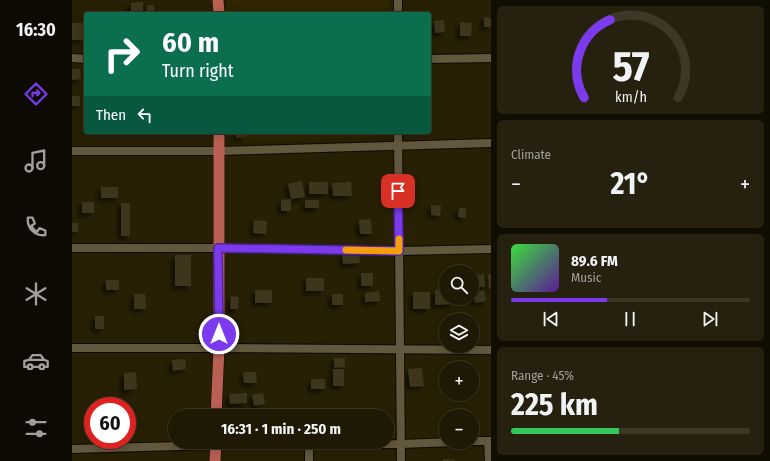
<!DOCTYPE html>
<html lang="en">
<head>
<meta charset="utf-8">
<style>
	body { margin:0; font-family:"Fira Sans Condensed",sans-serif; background:#26210e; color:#f1f3f6; height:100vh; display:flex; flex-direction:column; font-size:15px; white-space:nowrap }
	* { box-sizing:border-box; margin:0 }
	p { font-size:13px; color:#a1a09a }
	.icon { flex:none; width:22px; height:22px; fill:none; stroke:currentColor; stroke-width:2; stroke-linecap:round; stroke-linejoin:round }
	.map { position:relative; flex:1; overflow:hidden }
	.details { display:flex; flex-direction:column; gap:6px; padding:6px; background:#100d02; width:279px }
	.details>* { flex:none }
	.guide { position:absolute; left:12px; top:12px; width:347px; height:122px; border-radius:4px; box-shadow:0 2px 10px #0003,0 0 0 1px #3c3726; background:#0b6e4f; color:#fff; overflow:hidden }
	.controls { position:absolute; left:367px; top:265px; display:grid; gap:8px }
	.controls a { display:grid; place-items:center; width:40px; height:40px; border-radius:50%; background:#1e1804; box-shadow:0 2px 10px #0003,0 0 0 1px #3c3726; font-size:20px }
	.speed { position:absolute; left:12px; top:397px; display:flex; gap:8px; font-size:20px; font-weight:700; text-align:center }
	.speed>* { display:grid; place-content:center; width:52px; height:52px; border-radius:50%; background:#1e1804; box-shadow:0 2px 10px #0003,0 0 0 1px #3c3726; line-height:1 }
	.speed .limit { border:6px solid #d22; background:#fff; color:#111 }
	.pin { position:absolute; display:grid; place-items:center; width:34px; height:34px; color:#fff; margin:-17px; border-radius:8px; box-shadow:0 2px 6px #0006 }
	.me { position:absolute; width:44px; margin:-22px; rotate:0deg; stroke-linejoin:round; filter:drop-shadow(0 0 3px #0008) }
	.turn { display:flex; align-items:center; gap:14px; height:84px; padding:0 12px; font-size:18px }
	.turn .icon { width:52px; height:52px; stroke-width:2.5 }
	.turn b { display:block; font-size:28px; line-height:34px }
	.then { display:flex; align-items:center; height:38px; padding:0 12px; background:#0003; gap:8px; font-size:15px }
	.big { font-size:30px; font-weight:700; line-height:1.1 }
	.details .tile { flex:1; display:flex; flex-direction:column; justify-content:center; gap:6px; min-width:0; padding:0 14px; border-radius:6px; background:#26210e }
	.details .dial { align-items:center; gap:0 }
	.dial svg { height:104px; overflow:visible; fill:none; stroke:#3c3726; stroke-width:7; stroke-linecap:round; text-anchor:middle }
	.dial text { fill:#f1f3f6; stroke:none }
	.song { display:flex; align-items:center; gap:12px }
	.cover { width:48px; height:48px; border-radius:6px; background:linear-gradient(135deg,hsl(120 70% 55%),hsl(270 70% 35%)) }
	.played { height:4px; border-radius:2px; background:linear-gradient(90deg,#7c3aed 40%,#3c3726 40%) }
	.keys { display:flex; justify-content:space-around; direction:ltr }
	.heat { display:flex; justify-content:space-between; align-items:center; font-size:22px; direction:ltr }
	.charge { height:6px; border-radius:3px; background:linear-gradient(90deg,#34c759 45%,#3c3726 0) }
	.trip { position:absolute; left:96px; top:409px; width:226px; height:40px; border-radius:20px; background:#1e1804; box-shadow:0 2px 10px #0003,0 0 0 1px #3c3726; font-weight:700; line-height:40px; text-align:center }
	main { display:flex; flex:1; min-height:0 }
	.tab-bar { display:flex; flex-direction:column; width:72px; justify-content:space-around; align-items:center; background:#0c0a02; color:#a1a09a }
	.tab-bar .icon { width:28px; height:28px }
	.tab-bar .on { color:#7c3aed }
	.tab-bar b { font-size:18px; color:#f1f3f6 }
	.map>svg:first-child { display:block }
	.built { fill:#2f2501 }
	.building { fill:#3e361b; filter:url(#shadow) }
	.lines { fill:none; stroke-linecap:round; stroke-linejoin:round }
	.minor-casing { stroke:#110900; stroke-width:10 }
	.primary-casing { stroke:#110900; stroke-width:12 }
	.minor { stroke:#61583d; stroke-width:8 }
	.primary { stroke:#b96052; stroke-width:11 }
	.route-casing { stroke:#51269a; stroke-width:10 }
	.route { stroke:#7c3aed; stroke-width:7 }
	.slow { stroke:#f59e0b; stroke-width:7 }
</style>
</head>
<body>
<main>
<nav class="tab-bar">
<b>16:30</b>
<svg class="icon on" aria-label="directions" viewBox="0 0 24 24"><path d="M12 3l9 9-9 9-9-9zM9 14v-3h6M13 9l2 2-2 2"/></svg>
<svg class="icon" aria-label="music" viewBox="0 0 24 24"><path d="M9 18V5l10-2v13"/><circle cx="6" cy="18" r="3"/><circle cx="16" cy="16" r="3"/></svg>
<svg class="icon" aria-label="phone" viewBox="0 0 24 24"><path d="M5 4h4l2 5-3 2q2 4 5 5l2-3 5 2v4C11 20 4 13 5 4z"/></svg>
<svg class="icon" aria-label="climate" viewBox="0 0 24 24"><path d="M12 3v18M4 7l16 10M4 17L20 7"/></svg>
<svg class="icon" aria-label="car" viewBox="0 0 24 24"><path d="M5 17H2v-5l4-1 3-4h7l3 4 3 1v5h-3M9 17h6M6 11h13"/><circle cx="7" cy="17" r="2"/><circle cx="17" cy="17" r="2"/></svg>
<svg class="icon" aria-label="filters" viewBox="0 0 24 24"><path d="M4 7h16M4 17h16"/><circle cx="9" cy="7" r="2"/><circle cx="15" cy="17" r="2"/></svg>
</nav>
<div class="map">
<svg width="419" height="461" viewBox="0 0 419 461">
	<defs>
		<filter id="shadow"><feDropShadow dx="-3.5" dy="3.5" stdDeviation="2" flood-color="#0009"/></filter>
	</defs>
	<rect width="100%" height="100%" fill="#282005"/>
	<g class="built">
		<rect x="155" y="0" width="162" height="14"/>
		<path d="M155,132H310L301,137L283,138L165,142L160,140Z"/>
	</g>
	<g class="building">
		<path d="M71,2V14H59V3Z"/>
		<rect x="75" y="5" width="7" height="9"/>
		<path d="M412,17L419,18V27H412Z"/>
		<path d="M372,20L373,32L363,33L362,21Z"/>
		<path d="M388,22L400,23L399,36H388Z"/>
		<rect x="0" y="23" width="12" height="17"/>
		<path d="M0,69H8L9,79L0,80Z"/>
		<rect x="0" y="96" width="8" height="10"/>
		<path d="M164,132H173L174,137L164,138Z"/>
		<path d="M230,181L233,197L219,199L216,184Z"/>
		<rect x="237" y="182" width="19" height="12"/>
		<path d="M279,182L280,196H261L260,183Z"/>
		<rect x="29" y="187" width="17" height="11"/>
		<path d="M219,199V211H209V200Z"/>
		<rect x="233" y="200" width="14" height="8"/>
		<rect x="10" y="202" width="12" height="11"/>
		<rect x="49" y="203" width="9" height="33"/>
		<path d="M359,205L369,206L368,216L359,215Z"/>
		<path d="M387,208H394V218L386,217Z"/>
		<path d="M299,219L300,234H288L287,220Z"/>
		<path d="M182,220L195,221L194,234L181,233Z"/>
		<rect x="0" y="223" width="6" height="9"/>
		<path d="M287,251L288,263L271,264L270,252Z"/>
		<rect x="103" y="255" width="16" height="31"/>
		<rect x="289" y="273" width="12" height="13"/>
		<path d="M412,274L413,287H402L401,275Z"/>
		<path d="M416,274H419V289H417Z"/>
		<rect x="234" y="278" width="18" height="13"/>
		<rect x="34" y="280" width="13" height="10"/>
		<rect x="183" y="290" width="17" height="13"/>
		<path d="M363,290H374V298H380L381,304L363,305Z"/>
		<path d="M412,290L414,301L403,303L401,293Z"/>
		<path d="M307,291L308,301L293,302V293Z"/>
		<rect x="341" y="292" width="17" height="17"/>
		<path d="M62,294H73L74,309H62Z"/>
		<rect x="260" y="294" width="11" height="11"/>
		<path d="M159,296L167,297L166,309H158Z"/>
		<rect x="23" y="316" width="9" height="13"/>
		<path d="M262,358H273V367L262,368Z"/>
		<path d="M113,359L114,369L101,371L100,360Z"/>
		<path d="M350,368L352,386L338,387L336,369Z"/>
		<rect x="261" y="369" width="11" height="17"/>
		<path d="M64,372L65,389L52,390V373Z"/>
		<path d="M171,372H184L185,383H172Z"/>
		<rect x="239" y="379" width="14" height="10"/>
		<path d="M175,393V403L158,404L157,394Z"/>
		<path d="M191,393L193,404L182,406L180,395Z"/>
		<path d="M371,459L383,460V461H371Z"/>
	</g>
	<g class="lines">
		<g class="minor-casing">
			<g id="minor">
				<path d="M326,0V14"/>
				<path d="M0,58L14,59"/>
				<path d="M357,59L419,58"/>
				<path d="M326,132L329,461"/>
				<path d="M0,151H146L419,143"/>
				<path d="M0,248H146L327,251L419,249"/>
				<path d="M0,348H147L419,350"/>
				<path d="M400,441H419"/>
				<path d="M416,441L417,461"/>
				<path d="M237,444V461"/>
				<path d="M0,449L143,445L329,444L382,442"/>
			</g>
		</g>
		<g class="primary-casing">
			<g id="primary">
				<path d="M146,0L147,14"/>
				<path d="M144,416L147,348V132"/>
				<path d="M143,461L144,442"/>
			</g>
		</g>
		<use href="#minor" class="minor"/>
		<use href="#primary" class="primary"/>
	</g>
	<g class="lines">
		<g class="route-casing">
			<path id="route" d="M147,334L146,248L327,251L326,191"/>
		</g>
		<use href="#route" class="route"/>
		<path class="slow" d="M274,250L327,251V239"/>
	</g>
</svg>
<div class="controls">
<a><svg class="icon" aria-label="search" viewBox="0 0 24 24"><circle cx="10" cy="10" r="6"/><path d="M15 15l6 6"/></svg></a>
<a><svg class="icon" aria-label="layers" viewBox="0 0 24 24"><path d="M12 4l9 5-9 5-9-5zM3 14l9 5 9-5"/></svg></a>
<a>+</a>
<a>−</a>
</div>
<div class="speed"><div class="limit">60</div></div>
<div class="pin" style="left:326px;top:191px;background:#d93025"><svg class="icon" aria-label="arrive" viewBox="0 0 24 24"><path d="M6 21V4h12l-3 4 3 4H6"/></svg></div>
<svg class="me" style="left:147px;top:334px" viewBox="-20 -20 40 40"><circle r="17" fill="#7c3aed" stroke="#fff" stroke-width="3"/><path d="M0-11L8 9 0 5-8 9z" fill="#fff"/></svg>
<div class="trip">16:31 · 1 min · 250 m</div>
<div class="guide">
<div class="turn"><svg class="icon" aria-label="right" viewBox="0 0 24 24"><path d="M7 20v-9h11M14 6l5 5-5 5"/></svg><div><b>60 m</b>Turn right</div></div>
<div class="then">Then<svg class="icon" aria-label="left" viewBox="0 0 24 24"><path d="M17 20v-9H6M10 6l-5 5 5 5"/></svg></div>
</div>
</div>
<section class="details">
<div class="tile dial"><svg viewBox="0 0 100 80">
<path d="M14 69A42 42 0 1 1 86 69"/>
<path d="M14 69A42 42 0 0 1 34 9" stroke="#7c3aed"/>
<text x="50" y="56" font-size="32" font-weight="700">57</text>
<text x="50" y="72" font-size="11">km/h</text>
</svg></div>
<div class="tile"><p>Climate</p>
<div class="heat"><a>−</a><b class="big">21°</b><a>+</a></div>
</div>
<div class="tile">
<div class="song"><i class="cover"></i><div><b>89.6 FM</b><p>Music</p></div></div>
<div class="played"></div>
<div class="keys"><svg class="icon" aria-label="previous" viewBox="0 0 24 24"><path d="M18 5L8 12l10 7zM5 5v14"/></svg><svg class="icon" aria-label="pause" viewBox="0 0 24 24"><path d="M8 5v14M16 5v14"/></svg><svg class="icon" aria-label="next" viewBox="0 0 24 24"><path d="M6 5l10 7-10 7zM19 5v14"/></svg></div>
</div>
<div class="tile"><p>Range · 45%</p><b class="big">225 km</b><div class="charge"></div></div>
</section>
</main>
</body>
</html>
